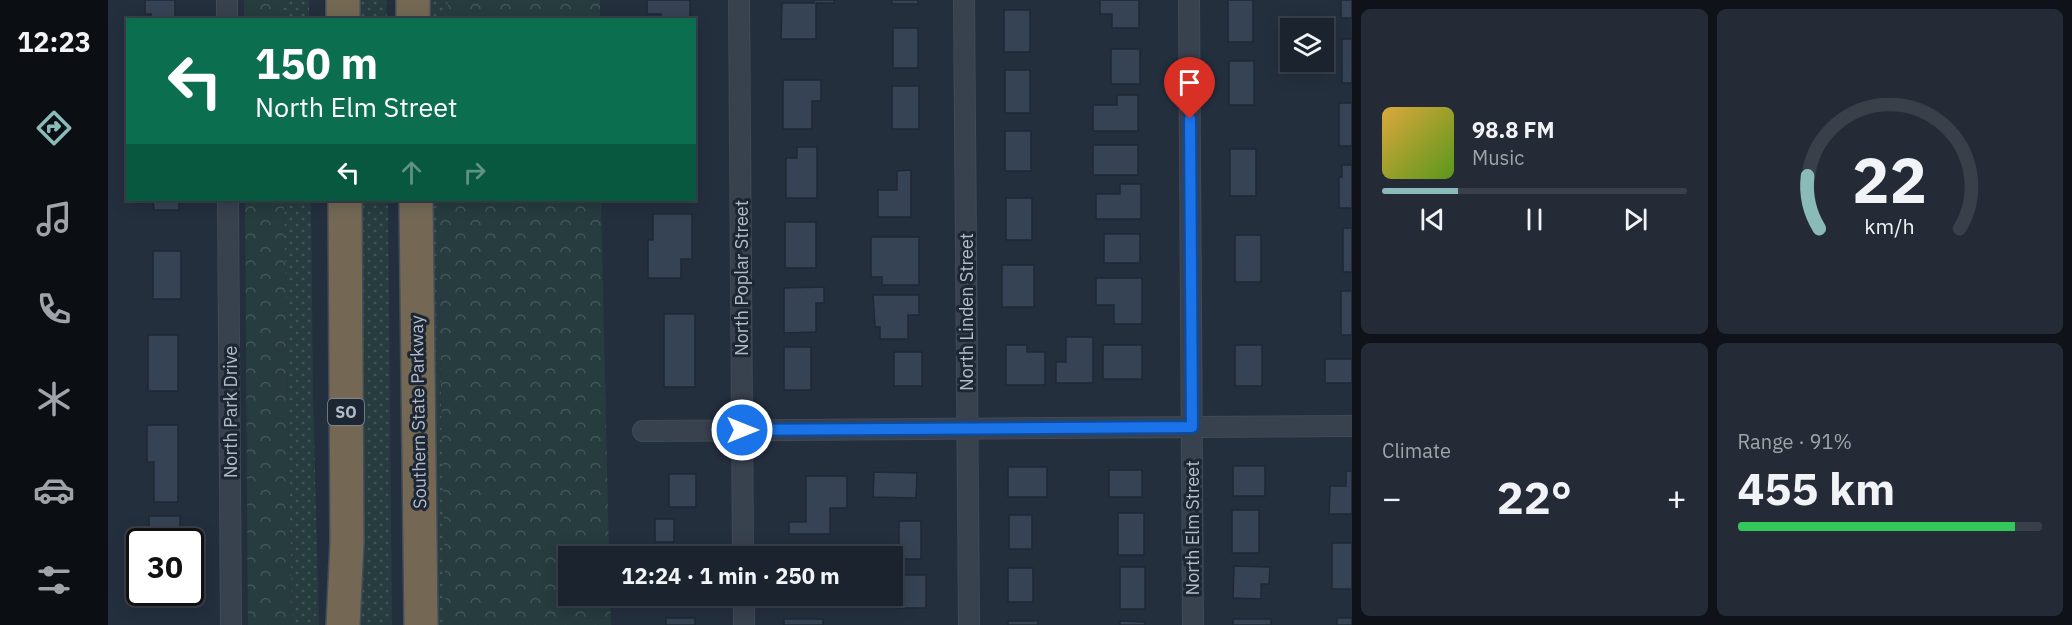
<!DOCTYPE html>
<html lang="en">
<head>
<meta charset="utf-8">
<style>
	body { margin:0; font-family:"IBM Plex Sans",sans-serif; background:#242b36; color:#f1f3f6; height:100vh; display:flex; flex-direction:column; font-size:22px; white-space:nowrap }
	* { box-sizing:border-box; margin:0 }
	p { font-size:20px; color:#a0a4aa }
	.icon { flex:none; width:33px; height:33px; fill:none; stroke:currentColor; stroke-width:2; stroke-linecap:round; stroke-linejoin:round }
	.map { position:relative; flex:1; overflow:hidden }
	.drawer { display:flex; flex-direction:column; gap:9px; padding:9px; background:#0f1319; width:720px }
	.drawer>* { flex:none }
	.guide { position:absolute; left:18px; top:18px; width:570px; height:183px; border-radius:0px; box-shadow:0 3px 15px #0003,0 0 0 2px #39404a; background:#0b6e4f; color:#fff; overflow:hidden }
	.tools { position:absolute; left:1172px; top:18px; display:grid; gap:12px }
	.tools a { display:grid; place-items:center; width:54px; height:54px; border-radius:0px; background:#1b232e; box-shadow:0 3px 15px #0003,0 0 0 2px #39404a; font-size:30px }
	.speed { position:absolute; left:18px; top:528px; display:flex; gap:12px; font-size:30px; font-weight:700; text-align:center }
	.speed>* { display:grid; place-content:center; width:78px; height:78px; border-radius:50%; background:#1b232e; box-shadow:0 3px 15px #0003,0 0 0 2px #39404a; line-height:1 }
	.speed .limit { border:3px solid #111; border-radius:9px; background:#fff; color:#111 }
	.pin { position:absolute; display:grid; place-items:center; width:51px; height:51px; color:#fff; margin:-62px -26px; border-radius:50% 50% 50% 0; rotate:-45deg; box-shadow:0 0 6px #0007 }
	.pin .icon { rotate:45deg }
	.me { position:absolute; width:66px; margin:-33px; rotate:90deg; stroke-linejoin:round; filter:drop-shadow(0 0 4px #0008) }
	.turn { display:flex; align-items:center; gap:21px; height:126px; padding:0 30px; font-size:27px }
	.turn .icon { width:78px; height:78px; stroke-width:2.5 }
	.turn b { display:block; font-size:42px; line-height:51px }
	.lanes { display:flex; align-items:center; height:57px; padding:0 30px; background:#0003; justify-content:center; gap:30px; direction:ltr }
	.lanes .off { opacity:.35 }
	.big { font-size:45px; font-weight:700; line-height:1.1 }
	.drawer .card { flex:1; display:flex; flex-direction:column; justify-content:center; gap:9px; min-width:0; padding:0 21px; border-radius:9px; background:#242b36 }
	.drawer .dial { align-items:center; gap:0 }
	.dial svg { height:156px; overflow:visible; fill:none; stroke:#39404a; stroke-width:7; stroke-linecap:round; text-anchor:middle }
	.dial text { fill:#f1f3f6; stroke:none }
	.song { display:flex; align-items:center; gap:18px }
	.cover { width:72px; height:72px; border-radius:9px; background:linear-gradient(135deg,hsl(40 70% 55%),hsl(90 70% 35%)) }
	.played { height:6px; border-radius:3px; background:linear-gradient(90deg,#8bbbb9 25%,#39404a 25%) }
	.keys { display:flex; justify-content:space-around; direction:ltr }
	.heat { display:flex; justify-content:space-between; align-items:center; font-size:33px; direction:ltr }
	.charge { height:9px; border-radius:4px; background:linear-gradient(90deg,#34c759 91%,#39404a 0) }
	.drawer .tiles { flex:1; display:grid; gap:9px; grid-template-columns:repeat(2,1fr) }
	.trip { position:absolute; left:450px; top:546px; width:345px; height:60px; border-radius:0px; background:#1b232e; box-shadow:0 3px 15px #0003,0 0 0 2px #39404a; font-weight:700; line-height:60px; text-align:center }
	main { display:flex; flex:1; min-height:0 }
	.tab-bar { display:flex; flex-direction:column; width:108px; justify-content:space-around; align-items:center; background:#0b0e12; color:#a0a4aa }
	.tab-bar .icon { width:42px; height:42px }
	.tab-bar .current { color:#8bbbb9 }
	.tab-bar b { font-size:27px; color:#f1f3f6 }
	.map>svg:first-child { display:block }
	.grass { fill:url(#grass-dots) }
	.forest { fill:url(#forest-crowns) }
	.building { fill:#364354; stroke:#1f2835; stroke-width:1.5 }
	.lines { fill:none; stroke-linecap:round; stroke-linejoin:round }
	.minor-casing { stroke:#414a57; stroke-width:22 }
	.motorway-casing { stroke:#434c59; stroke-width:36 }
	.minor { stroke:#38414e; stroke-width:20 }
	.motorway { stroke:#746855; stroke-width:33 }
	.route-casing { stroke:#114b97; stroke-width:15 }
	.route { stroke:#1a73e8; stroke-width:10 }
	.labels { text-anchor:middle; dominant-baseline:central; stroke-width:6; stroke-linejoin:round; paint-order:stroke }
	.shield { fill:#1d2633; stroke:#878f9c; stroke-width:1.5 }
	.shield-label { font-size:16px; font-weight:bold; fill:#b4bcc9 }
	.street-label { font-size:18px; fill:#b4bcc9; stroke:#1d2633 }
</style>
</head>
<body>
<main>
<nav class="tab-bar">
<b>12:23</b>
<svg class="icon current" aria-label="directions" viewBox="0 0 24 24"><path d="M12 3l9 9-9 9-9-9zM9 14v-3h6M13 9l2 2-2 2"/></svg>
<svg class="icon" aria-label="music" viewBox="0 0 24 24"><path d="M9 18V5l10-2v13"/><circle cx="6" cy="18" r="3"/><circle cx="16" cy="16" r="3"/></svg>
<svg class="icon" aria-label="phone" viewBox="0 0 24 24"><path d="M5 4h4l2 5-3 2q2 4 5 5l2-3 5 2v4C11 20 4 13 5 4z"/></svg>
<svg class="icon" aria-label="climate" viewBox="0 0 24 24"><path d="M12 3v18M4 7l16 10M4 17L20 7"/></svg>
<svg class="icon" aria-label="car" viewBox="0 0 24 24"><path d="M5 17H2v-5l4-1 3-4h7l3 4 3 1v5h-3M9 17h6M6 11h13"/><circle cx="7" cy="17" r="2"/><circle cx="17" cy="17" r="2"/></svg>
<svg class="icon" aria-label="filters" viewBox="0 0 24 24"><path d="M4 7h16M4 17h16"/><circle cx="9" cy="7" r="2"/><circle cx="15" cy="17" r="2"/></svg>
</nav>
<div class="map">
<svg width="1244" height="625" viewBox="0 0 1244 625">
	<defs>
		<pattern id="grass-dots" width="8" height="8" patternUnits="userSpaceOnUse" patternTransform="scale(1.5)"><rect width="8" height="8" fill="#263c3f"/><path d="M2 2h.1M6 6h.1" fill="none" stroke="#435659" stroke-width="1.8" stroke-linecap="round"/></pattern>
		<pattern id="forest-crowns" width="20" height="18" patternUnits="userSpaceOnUse" patternTransform="scale(1.5)"><rect width="20" height="18" fill="#263c3f"/><path d="M2 6a3 3 0 1 1 6 0M12 15a3 3 0 1 1 6 0" fill="none" stroke="#435659"/></pattern>
	</defs>
	<rect width="100%" height="100%" fill="#242f3e"/>
	<g class="grass">
		<rect x="173" y="0" width="28" height="19"/>
		<path d="M246,0H278L279,19H246Z"/>
		<path d="M323,0H340L338,19H323Z"/>
		<path d="M176,200H203L205,398L211,625H184Z"/>
		<path d="M247,200H280L284,625H250Z"/>
		<path d="M323,200H329L338,625H328Z"/>
	</g>
	<g class="forest">
		<rect x="136" y="0" width="37" height="19"/>
		<path d="M340,0H492V19H338Z"/>
		<path d="M137,200H176L184,625H140Z"/>
		<path d="M329,200H493L501,556H460V596H502L503,625H338Z"/>
	</g>
	<g class="building">
		<path d="M37,0H67V20H43V14H37Z"/>
		<path d="M539,0H582V20H553V14H539Z"/>
		<path d="M706,0H726V3H708V39H673L674,3H706Z"/>
		<rect x="784" y="0" width="26" height="4"/>
		<path d="M992,0H1031V28H1004V14H992Z"/>
		<rect x="1120" y="0" width="25" height="42"/>
		<rect x="1233" y="0" width="11" height="18"/>
		<rect x="896" y="10" width="26" height="42"/>
		<rect x="785" y="28" width="25" height="40"/>
		<rect x="1234" y="39" width="10" height="44"/>
		<rect x="1003" y="49" width="29" height="35"/>
		<rect x="1121" y="61" width="25" height="44"/>
		<rect x="897" y="70" width="25" height="43"/>
		<path d="M675,80H713V101H704V129H675Z"/>
		<rect x="784" y="86" width="27" height="43"/>
		<path d="M1009,95H1030V131H985V105H1009Z"/>
		<rect x="1231" y="103" width="13" height="43"/>
		<rect x="897" y="131" width="26" height="40"/>
		<rect x="985" y="145" width="45" height="30"/>
		<path d="M689,147H709V198H678V158H689Z"/>
		<rect x="1122" y="149" width="26" height="47"/>
		<path d="M1234,165H1244V208H1231V177H1234Z"/>
		<path d="M803,170V217H770V190H789V171Z"/>
		<path d="M1012,184H1033V219H988V194H1012Z"/>
		<rect x="898" y="198" width="26" height="42"/>
		<path d="M45,200H71V210H46Z"/>
		<path d="M545,214H584V259H573V278H540V240H545Z"/>
		<rect x="677" y="222" width="31" height="46"/>
		<rect x="1235" y="228" width="9" height="44"/>
		<rect x="996" y="234" width="36" height="29"/>
		<rect x="1127" y="235" width="26" height="47"/>
		<path d="M763,237H811V285H774V277H763Z"/>
		<rect x="45" y="251" width="28" height="48"/>
		<rect x="894" y="265" width="32" height="42"/>
		<path d="M988,278H1034V324H1006V305H988Z"/>
		<path d="M716,287V303H708V332L676,333V288Z"/>
		<rect x="1233" y="291" width="11" height="44"/>
		<path d="M765,295H811V315H800V339H772V327H767Z"/>
		<rect x="556" y="314" width="31" height="73"/>
		<rect x="40" y="335" width="30" height="56"/>
		<path d="M958,337H985V383H948V362H958Z"/>
		<path d="M898,345H919V352H937V385H898Z"/>
		<rect x="995" y="345" width="39" height="34"/>
		<rect x="1127" y="345" width="27" height="41"/>
		<rect x="676" y="347" width="27" height="43"/>
		<rect x="786" y="352" width="28" height="34"/>
		<rect x="1217" y="359" width="27" height="24"/>
		<path d="M39,425H70V502H46V462H39Z"/>
		<rect x="1125" y="466" width="32" height="30"/>
		<rect x="900" y="467" width="39" height="30"/>
		<rect x="1001" y="470" width="33" height="27"/>
		<path d="M1238,471H1244V514H1221L1222,486H1238Z"/>
		<path d="M766,472L809,473L808,498L765,497Z"/>
		<rect x="561" y="474" width="27" height="33"/>
		<path d="M698,476H739V508H722V534H681V522H698Z"/>
		<rect x="1124" y="510" width="27" height="43"/>
		<rect x="1010" y="513" width="26" height="42"/>
		<rect x="901" y="515" width="23" height="34"/>
		<rect x="41" y="516" width="31" height="26"/>
		<rect x="547" y="519" width="19" height="23"/>
		<rect x="791" y="521" width="22" height="38"/>
		<rect x="1224" y="543" width="20" height="46"/>
		<path d="M1126,566L1162,567L1161,584H1153V599L1125,598Z"/>
		<rect x="1012" y="567" width="25" height="42"/>
		<rect x="900" y="568" width="25" height="34"/>
		<path d="M784,575H818V608H789V590H784Z"/>
		<rect x="558" y="596" width="29" height="5"/>
		<rect x="675" y="596" width="49" height="6"/>
		<rect x="558" y="618" width="29" height="7"/>
		<rect x="1229" y="618" width="15" height="7"/>
		<rect x="676" y="619" width="39" height="6"/>
		<rect x="1125" y="619" width="38" height="6"/>
		<rect x="900" y="621" width="30" height="4"/>
		<path d="M1012,621L1037,622V625H1012Z"/>
	</g>
	<g class="lines">
		<g class="minor-casing">
			<g id="minor">
				<path d="M119,0V20"/>
				<path d="M631,0L635,556"/>
				<path d="M856,0L861,625"/>
				<path d="M1081,0L1085,625"/>
				<path d="M120,200L123,625"/>
				<path d="M535,431L1244,426"/>
				<path d="M636,596V625"/>
			</g>
		</g>
		<g class="motorway-casing">
			<g id="motorway">
				<path d="M235,0V20"/>
				<path d="M305,0V20"/>
				<path d="M308,200L313,625"/>
				<path d="M235,625L239,542L237,200"/>
			</g>
		</g>
		<use href="#minor" class="minor"/>
		<use href="#motorway" class="motorway"/>
	</g>
	<g class="lines">
		<g class="route-casing">
			<path id="route" d="M634,430L1084,427L1082,119"/>
		</g>
		<use href="#route" class="route"/>
	</g>
	<g class="labels">
		<rect class="shield" x="220" y="399" width="36" height="26" rx="4.5"/>
		<g class="shield-label">
			<text x="238" y="412">SO</text>
		</g>
		<g class="street-label">
			<text transform="translate(633 278) rotate(-90)">North Poplar Street</text>
			<text transform="translate(858 312) rotate(-90)">North Linden Street</text>
			<text transform="translate(122 412) rotate(-90)">North Park Drive</text>
			<text transform="translate(310 412) rotate(-91)">Southern State Parkway</text>
			<text transform="translate(1084 528) rotate(-90)">North Elm Street</text>
		</g>
	</g>
</svg>
<div class="tools">
<a><svg class="icon" aria-label="layers" viewBox="0 0 24 24"><path d="M12 4l9 5-9 5-9-5zM3 14l9 5 9-5"/></svg></a>
</div>
<div class="speed"><div class="limit">30</div></div>
<div class="pin" style="left:1082px;top:119px;background:#d93025"><svg class="icon" aria-label="arrive" viewBox="0 0 24 24"><path d="M6 21V4h12l-3 4 3 4H6"/></svg></div>
<svg class="me" style="left:634px;top:430px" viewBox="-20 -20 40 40"><circle r="17" fill="#1a73e8" stroke="#fff" stroke-width="3"/><path d="M0-11L8 9 0 5-8 9z" fill="#fff"/></svg>
<div class="trip">12:24 · 1 min · 250 m</div>
<div class="guide">
<div class="turn"><svg class="icon" aria-label="left" viewBox="0 0 24 24"><path d="M17 20v-9H6M10 6l-5 5 5 5"/></svg><div><b>150 m</b>North Elm Street</div></div>
<div class="lanes"><svg class="icon" aria-label="left" viewBox="0 0 24 24"><path d="M17 20v-9H6M10 6l-5 5 5 5"/></svg><svg class="icon off" aria-label="ahead" viewBox="0 0 24 24"><path d="M12 20V5M6 11l6-6 6 6"/></svg><svg class="icon off" aria-label="right" viewBox="0 0 24 24"><path d="M7 20v-9h11M14 6l5 5-5 5"/></svg></div>
</div>
</div>
<section class="drawer">
<div class="tiles">
<div class="card">
<div class="song"><i class="cover"></i><div><b>98.8 FM</b><p>Music</p></div></div>
<div class="played"></div>
<div class="keys"><svg class="icon" aria-label="previous" viewBox="0 0 24 24"><path d="M18 5L8 12l10 7zM5 5v14"/></svg><svg class="icon" aria-label="pause" viewBox="0 0 24 24"><path d="M8 5v14M16 5v14"/></svg><svg class="icon" aria-label="next" viewBox="0 0 24 24"><path d="M6 5l10 7-10 7zM19 5v14"/></svg></div>
</div>
<div class="card dial"><svg viewBox="0 0 100 80">
<path d="M14 69A42 42 0 1 1 86 69"/>
<path d="M14 69A42 42 0 0 1 8 42" stroke="#8bbbb9"/>
<text x="50" y="56" font-size="32" font-weight="700">22</text>
<text x="50" y="72" font-size="11">km/h</text>
</svg></div>
<div class="card"><p>Climate</p>
<div class="heat"><a>−</a><b class="big">22°</b><a>+</a></div>
</div>
<div class="card"><p>Range · 91%</p><b class="big">455 km</b><div class="charge"></div></div>
</div>
</section>
</main>
</body>
</html>
